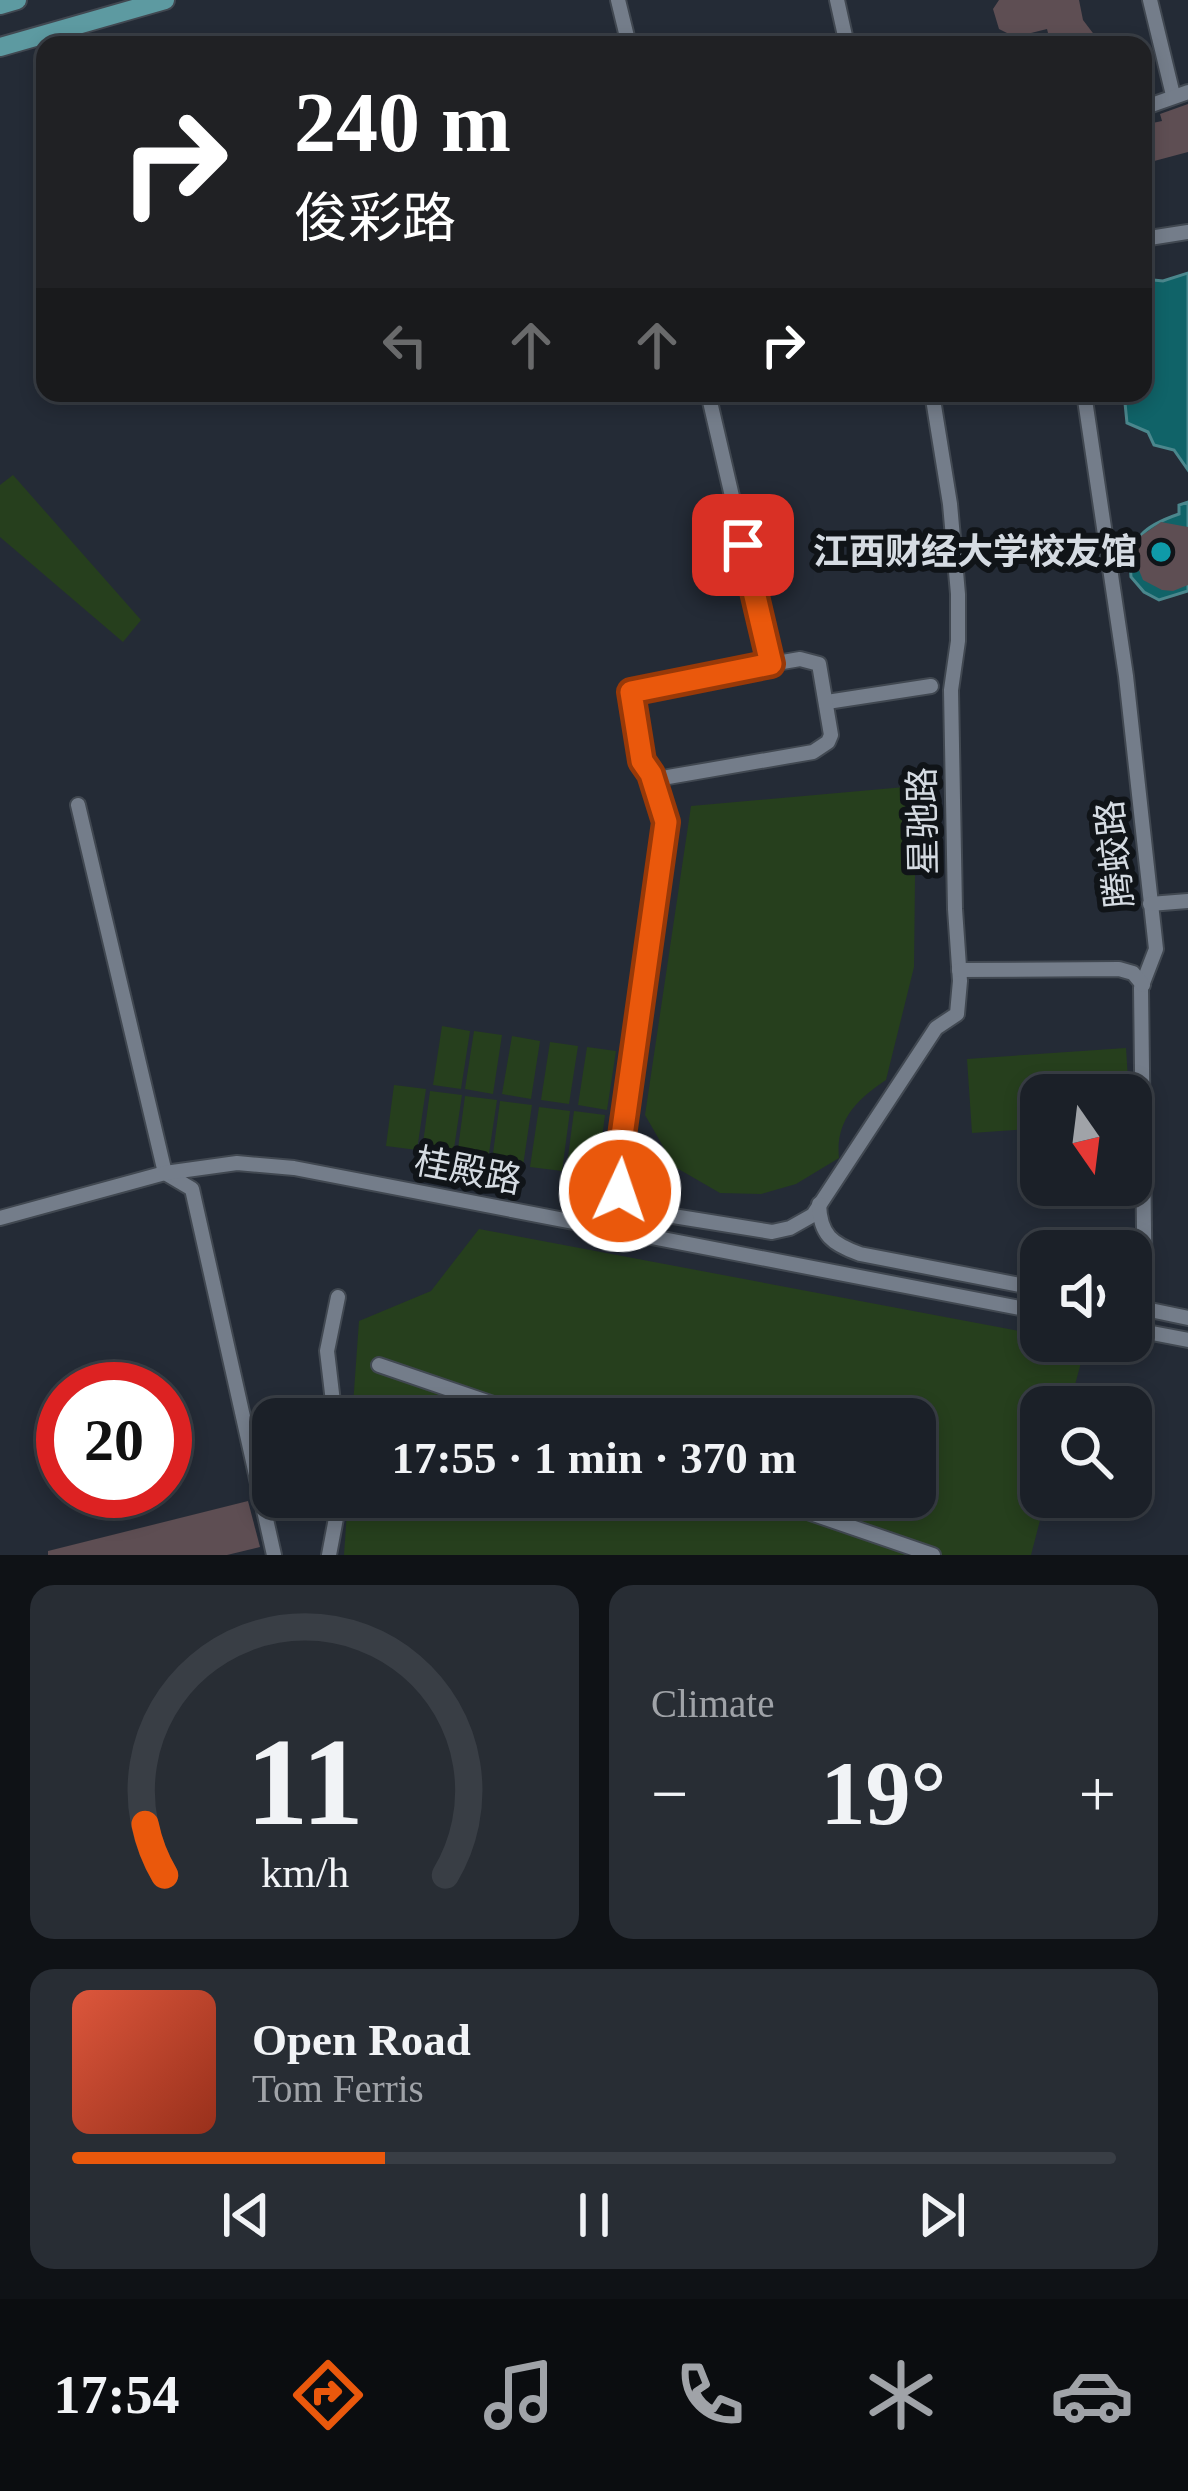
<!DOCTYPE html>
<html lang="en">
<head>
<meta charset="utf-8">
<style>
	body { margin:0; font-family:"Times New Roman","Noto Sans SC",serif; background:#282d34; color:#f1f3f6; height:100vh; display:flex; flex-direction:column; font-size:45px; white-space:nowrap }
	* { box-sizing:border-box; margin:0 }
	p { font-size:39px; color:#a0a3a8 }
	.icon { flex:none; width:66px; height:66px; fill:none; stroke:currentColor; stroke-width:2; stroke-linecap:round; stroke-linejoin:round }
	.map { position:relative; height:1555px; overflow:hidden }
	.details { display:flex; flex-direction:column; gap:30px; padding:30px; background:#0f1216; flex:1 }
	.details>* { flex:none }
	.guide { position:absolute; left:36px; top:36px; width:1116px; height:366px; border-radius:24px; box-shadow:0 6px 18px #0003,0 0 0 3px #393e45; background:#202124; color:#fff; overflow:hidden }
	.needle { width:78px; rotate:166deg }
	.tools { position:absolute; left:1020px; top:1074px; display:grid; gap:24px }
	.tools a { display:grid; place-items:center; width:132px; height:132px; border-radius:24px; background:#1b2028; box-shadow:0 6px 18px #0003,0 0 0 3px #393e45; font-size:60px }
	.speed { position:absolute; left:36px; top:1362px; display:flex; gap:24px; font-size:60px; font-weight:700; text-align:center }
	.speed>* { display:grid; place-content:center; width:156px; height:156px; border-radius:50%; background:#1b2028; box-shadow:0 6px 18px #0003,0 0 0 3px #393e45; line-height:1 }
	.speed .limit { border:18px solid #d22; background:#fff; color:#111 }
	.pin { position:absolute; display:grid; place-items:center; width:102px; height:102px; color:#fff; margin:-51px; border-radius:24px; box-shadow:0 6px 18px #0006 }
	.me { position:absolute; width:132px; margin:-66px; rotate:3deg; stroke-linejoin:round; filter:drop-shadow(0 0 9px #0008) }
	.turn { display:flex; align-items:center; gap:42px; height:252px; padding:0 60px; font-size:54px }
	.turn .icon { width:156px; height:156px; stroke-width:2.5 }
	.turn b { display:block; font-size:84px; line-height:102px }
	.lanes { display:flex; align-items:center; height:114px; padding:0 60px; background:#0003; justify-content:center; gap:60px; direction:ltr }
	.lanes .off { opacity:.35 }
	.big { font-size:90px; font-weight:600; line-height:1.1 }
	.details .tile { flex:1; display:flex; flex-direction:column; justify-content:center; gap:18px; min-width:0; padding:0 42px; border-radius:24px; background:#282d34 }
	.details .dial { align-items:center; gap:0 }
	.dial svg { height:312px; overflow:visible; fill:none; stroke:#393e45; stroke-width:7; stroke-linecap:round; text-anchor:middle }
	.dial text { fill:#f1f3f6; stroke:none }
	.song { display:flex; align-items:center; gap:36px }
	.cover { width:144px; height:144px; border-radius:18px; background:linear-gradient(135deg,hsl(10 70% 55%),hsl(10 70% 35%)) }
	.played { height:12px; border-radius:6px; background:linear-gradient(90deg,#ea580c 30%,#393e45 30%) }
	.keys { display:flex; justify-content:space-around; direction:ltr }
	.heat { display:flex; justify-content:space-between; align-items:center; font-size:66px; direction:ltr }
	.details .tiles { flex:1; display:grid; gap:30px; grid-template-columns:1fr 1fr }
	.tile:last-child { grid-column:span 2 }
	.trip { position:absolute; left:252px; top:1398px; width:684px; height:120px; border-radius:24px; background:#1b2028; box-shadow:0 6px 18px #0003,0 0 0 3px #393e45; font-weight:600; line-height:120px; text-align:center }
	.dock { display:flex; height:192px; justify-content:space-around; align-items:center; background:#0b0d10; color:#a0a3a8 }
	.dock .icon { width:84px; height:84px }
	.dock .on { color:#ea580c }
	.dock b { font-size:54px; color:#f1f3f6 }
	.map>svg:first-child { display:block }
	.green { fill:#263f1d }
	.water { fill:#106368; stroke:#4b878d; stroke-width:3 }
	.building { fill:#5e4e53 }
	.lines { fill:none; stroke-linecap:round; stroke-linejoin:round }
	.minor-casing { stroke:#414851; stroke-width:18 }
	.major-casing { stroke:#414851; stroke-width:22 }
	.minor { stroke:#747d8a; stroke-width:14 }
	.major { stroke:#5d9aa1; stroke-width:18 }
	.route-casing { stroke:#983908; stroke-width:30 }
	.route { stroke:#ea580c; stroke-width:21 }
	.culture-dot { fill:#0f9aa8; stroke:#101418; stroke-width:4.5 }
	.labels { text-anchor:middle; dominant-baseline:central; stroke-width:12; stroke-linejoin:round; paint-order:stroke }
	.poi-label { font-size:36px; font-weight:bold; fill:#d5dbe2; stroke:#101418; text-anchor:end }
	.street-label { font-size:36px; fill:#d5dbe2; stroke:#101418 }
</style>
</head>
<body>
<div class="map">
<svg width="1188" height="1555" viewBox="0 0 1188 1555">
	<rect width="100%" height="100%" fill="#242b36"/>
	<g class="green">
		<path d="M13,475L141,620L123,642L0,537V485Z"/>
		<path d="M916,786L914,967L886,1080C857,1099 835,1121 839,1158L796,1184L761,1194L720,1193L675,1167L645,1115L691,806Z"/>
		<path d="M442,1026L470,1031L461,1089L433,1085Z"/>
		<path d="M474,1031L502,1035L493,1094L465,1089Z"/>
		<path d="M512,1036L540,1041L531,1099L502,1094Z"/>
		<path d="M550,1042L578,1046L569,1104L541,1100Z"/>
		<path d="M587,1047L616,1051L607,1110L578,1105Z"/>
		<path d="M1126,1048L1129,1095H1041V1128L972,1133L967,1059Z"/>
		<path d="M394,1085L426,1089L417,1150L386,1146Z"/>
		<path d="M430,1091L462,1095L453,1155L422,1151Z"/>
		<path d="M465,1096L497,1100L488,1160L457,1156Z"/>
		<path d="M500,1101L532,1105L523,1166L492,1161Z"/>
		<path d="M539,1107L570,1111L562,1171L530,1167Z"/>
		<path d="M574,1111L605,1115L597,1176L566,1172Z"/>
		<path d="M479,1229L1041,1335V1341L1086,1344L1069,1407H1041V1497H1046L1031,1555H344L348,1497H915V1419H352L359,1321L431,1291Z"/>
	</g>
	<g class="water">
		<path d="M1188,273V470L1174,450L1154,445L1148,432L1127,423L1124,393H1143V279L1163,281Z"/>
		<path d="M1188,502V591L1159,600L1144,592L1131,577C1128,538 1144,526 1179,514V505Z"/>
	</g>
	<g class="building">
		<path d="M999,0H1079L1083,20L1102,45H1051L1047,29L1015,37L999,29L993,9Z"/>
		<path d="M1188,104V152L1143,164V125L1162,121L1160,114Z"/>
		<path d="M1161,522L1188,527V585L1173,591L1162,590L1143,580L1134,558L1141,536Z"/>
		<path d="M248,1501L260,1547L227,1555H48V1551Z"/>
	</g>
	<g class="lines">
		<g class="minor-casing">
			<g id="minor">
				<path d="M618,0L629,45"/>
				<path d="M837,0L847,45"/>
				<path d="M1150,0L1173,95"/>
				<path d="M1143,108L1188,92"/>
				<path d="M1143,239L1188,232"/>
				<path d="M1084,393L1126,676L1156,949L1141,988L1145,1309"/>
				<path d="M771,664L631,692L642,761L651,774L666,822L619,1170C620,1191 622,1201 642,1211L772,1232L790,1228L813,1215L936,1028L957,1014L960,981L955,909L951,690L958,641V594L950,504L932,393"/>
				<path d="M827,702L931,686"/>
				<path d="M654,783L668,777L813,752L828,742L831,735L819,664L800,659L771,664L708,393"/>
				<path d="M78,805L165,1173L192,1189L274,1555"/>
				<path d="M1150,904L1188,901"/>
				<path d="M959,970L1119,969L1133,973L1143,985"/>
				<path d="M819,1204C820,1235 832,1244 860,1254L1041,1289"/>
				<path d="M0,1218L165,1173L237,1163L294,1168L1041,1312"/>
				<path d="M1131,1306L1188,1318"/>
				<path d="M1131,1329L1188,1340"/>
				<path d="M379,1365L537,1419"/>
				<path d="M335,1419L327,1351L338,1297"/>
				<path d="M764,1497L933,1555"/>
				<path d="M329,1555L340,1497"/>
			</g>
		</g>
		<g class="major-casing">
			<g id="major">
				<path d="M0,5L17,0"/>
				<path d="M0,47L165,0"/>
			</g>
		</g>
		<use href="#minor" class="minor"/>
		<use href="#major" class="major"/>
	</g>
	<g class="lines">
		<g class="route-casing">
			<path id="route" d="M620,1191V1150L666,822L651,774L642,761L631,692L771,664L743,545"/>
		</g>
		<use href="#route" class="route"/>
	</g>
	<circle class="culture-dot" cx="1161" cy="552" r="12"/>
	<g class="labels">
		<g class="poi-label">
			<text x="1137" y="552">江西财经大学校友馆</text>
		</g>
		<g class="street-label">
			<text transform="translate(923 821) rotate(-91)">星驰路</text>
			<text transform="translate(1115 854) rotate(-96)">腾蛟路</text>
			<text transform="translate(468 1171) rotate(11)">桂殿路</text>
		</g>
	</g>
</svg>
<div class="tools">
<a><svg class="needle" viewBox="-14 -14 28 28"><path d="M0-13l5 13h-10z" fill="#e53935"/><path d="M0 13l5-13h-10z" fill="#a0a3a8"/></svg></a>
<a><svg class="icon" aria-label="sound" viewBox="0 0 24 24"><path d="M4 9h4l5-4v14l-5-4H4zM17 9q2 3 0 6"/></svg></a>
<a><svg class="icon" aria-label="search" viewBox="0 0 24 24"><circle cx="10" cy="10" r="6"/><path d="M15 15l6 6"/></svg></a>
</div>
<div class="speed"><div class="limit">20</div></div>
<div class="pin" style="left:743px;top:545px;background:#d93025"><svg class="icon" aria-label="arrive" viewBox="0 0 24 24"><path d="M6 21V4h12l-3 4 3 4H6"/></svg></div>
<svg class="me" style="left:620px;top:1191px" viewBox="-20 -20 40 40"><circle r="17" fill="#ea580c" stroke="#fff" stroke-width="3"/><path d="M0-11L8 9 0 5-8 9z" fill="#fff"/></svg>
<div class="trip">17:55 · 1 min · 370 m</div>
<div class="guide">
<div class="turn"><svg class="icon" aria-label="right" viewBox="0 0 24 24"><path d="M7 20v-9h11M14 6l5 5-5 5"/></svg><div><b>240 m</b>俊彩路</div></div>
<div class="lanes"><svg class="icon off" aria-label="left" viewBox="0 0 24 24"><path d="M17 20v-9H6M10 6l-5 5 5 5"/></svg><svg class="icon off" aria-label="ahead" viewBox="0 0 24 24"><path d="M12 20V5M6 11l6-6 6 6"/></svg><svg class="icon off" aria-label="ahead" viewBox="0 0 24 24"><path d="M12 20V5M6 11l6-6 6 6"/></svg><svg class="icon" aria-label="right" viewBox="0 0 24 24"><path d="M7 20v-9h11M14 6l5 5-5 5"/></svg></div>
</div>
</div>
<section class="details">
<div class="tiles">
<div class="tile dial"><svg viewBox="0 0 100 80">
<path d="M14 69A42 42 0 1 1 86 69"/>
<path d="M14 69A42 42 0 0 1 9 56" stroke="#ea580c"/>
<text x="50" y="56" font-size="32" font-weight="700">11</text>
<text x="50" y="72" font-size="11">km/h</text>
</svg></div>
<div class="tile"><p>Climate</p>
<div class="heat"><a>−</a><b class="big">19°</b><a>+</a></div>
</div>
<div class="tile">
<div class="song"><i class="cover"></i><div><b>Open Road</b><p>Tom Ferris</p></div></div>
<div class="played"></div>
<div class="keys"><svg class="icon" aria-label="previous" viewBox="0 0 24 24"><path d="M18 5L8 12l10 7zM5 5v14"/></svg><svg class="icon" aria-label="pause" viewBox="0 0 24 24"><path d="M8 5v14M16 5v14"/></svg><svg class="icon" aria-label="next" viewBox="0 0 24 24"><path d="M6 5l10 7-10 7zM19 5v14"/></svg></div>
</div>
</div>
</section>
<nav class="dock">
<b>17:54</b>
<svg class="icon on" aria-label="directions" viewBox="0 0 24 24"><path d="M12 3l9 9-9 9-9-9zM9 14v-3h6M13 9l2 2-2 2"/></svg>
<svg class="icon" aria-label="music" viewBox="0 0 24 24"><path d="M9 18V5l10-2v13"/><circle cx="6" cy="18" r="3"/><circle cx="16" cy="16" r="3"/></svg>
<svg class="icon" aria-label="phone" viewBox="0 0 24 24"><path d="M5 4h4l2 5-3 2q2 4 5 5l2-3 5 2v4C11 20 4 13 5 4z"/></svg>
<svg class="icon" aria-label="climate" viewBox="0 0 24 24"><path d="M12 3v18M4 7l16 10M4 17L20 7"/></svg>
<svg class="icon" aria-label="car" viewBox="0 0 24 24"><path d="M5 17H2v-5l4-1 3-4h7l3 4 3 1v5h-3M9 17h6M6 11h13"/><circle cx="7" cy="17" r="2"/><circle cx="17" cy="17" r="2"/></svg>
</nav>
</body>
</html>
